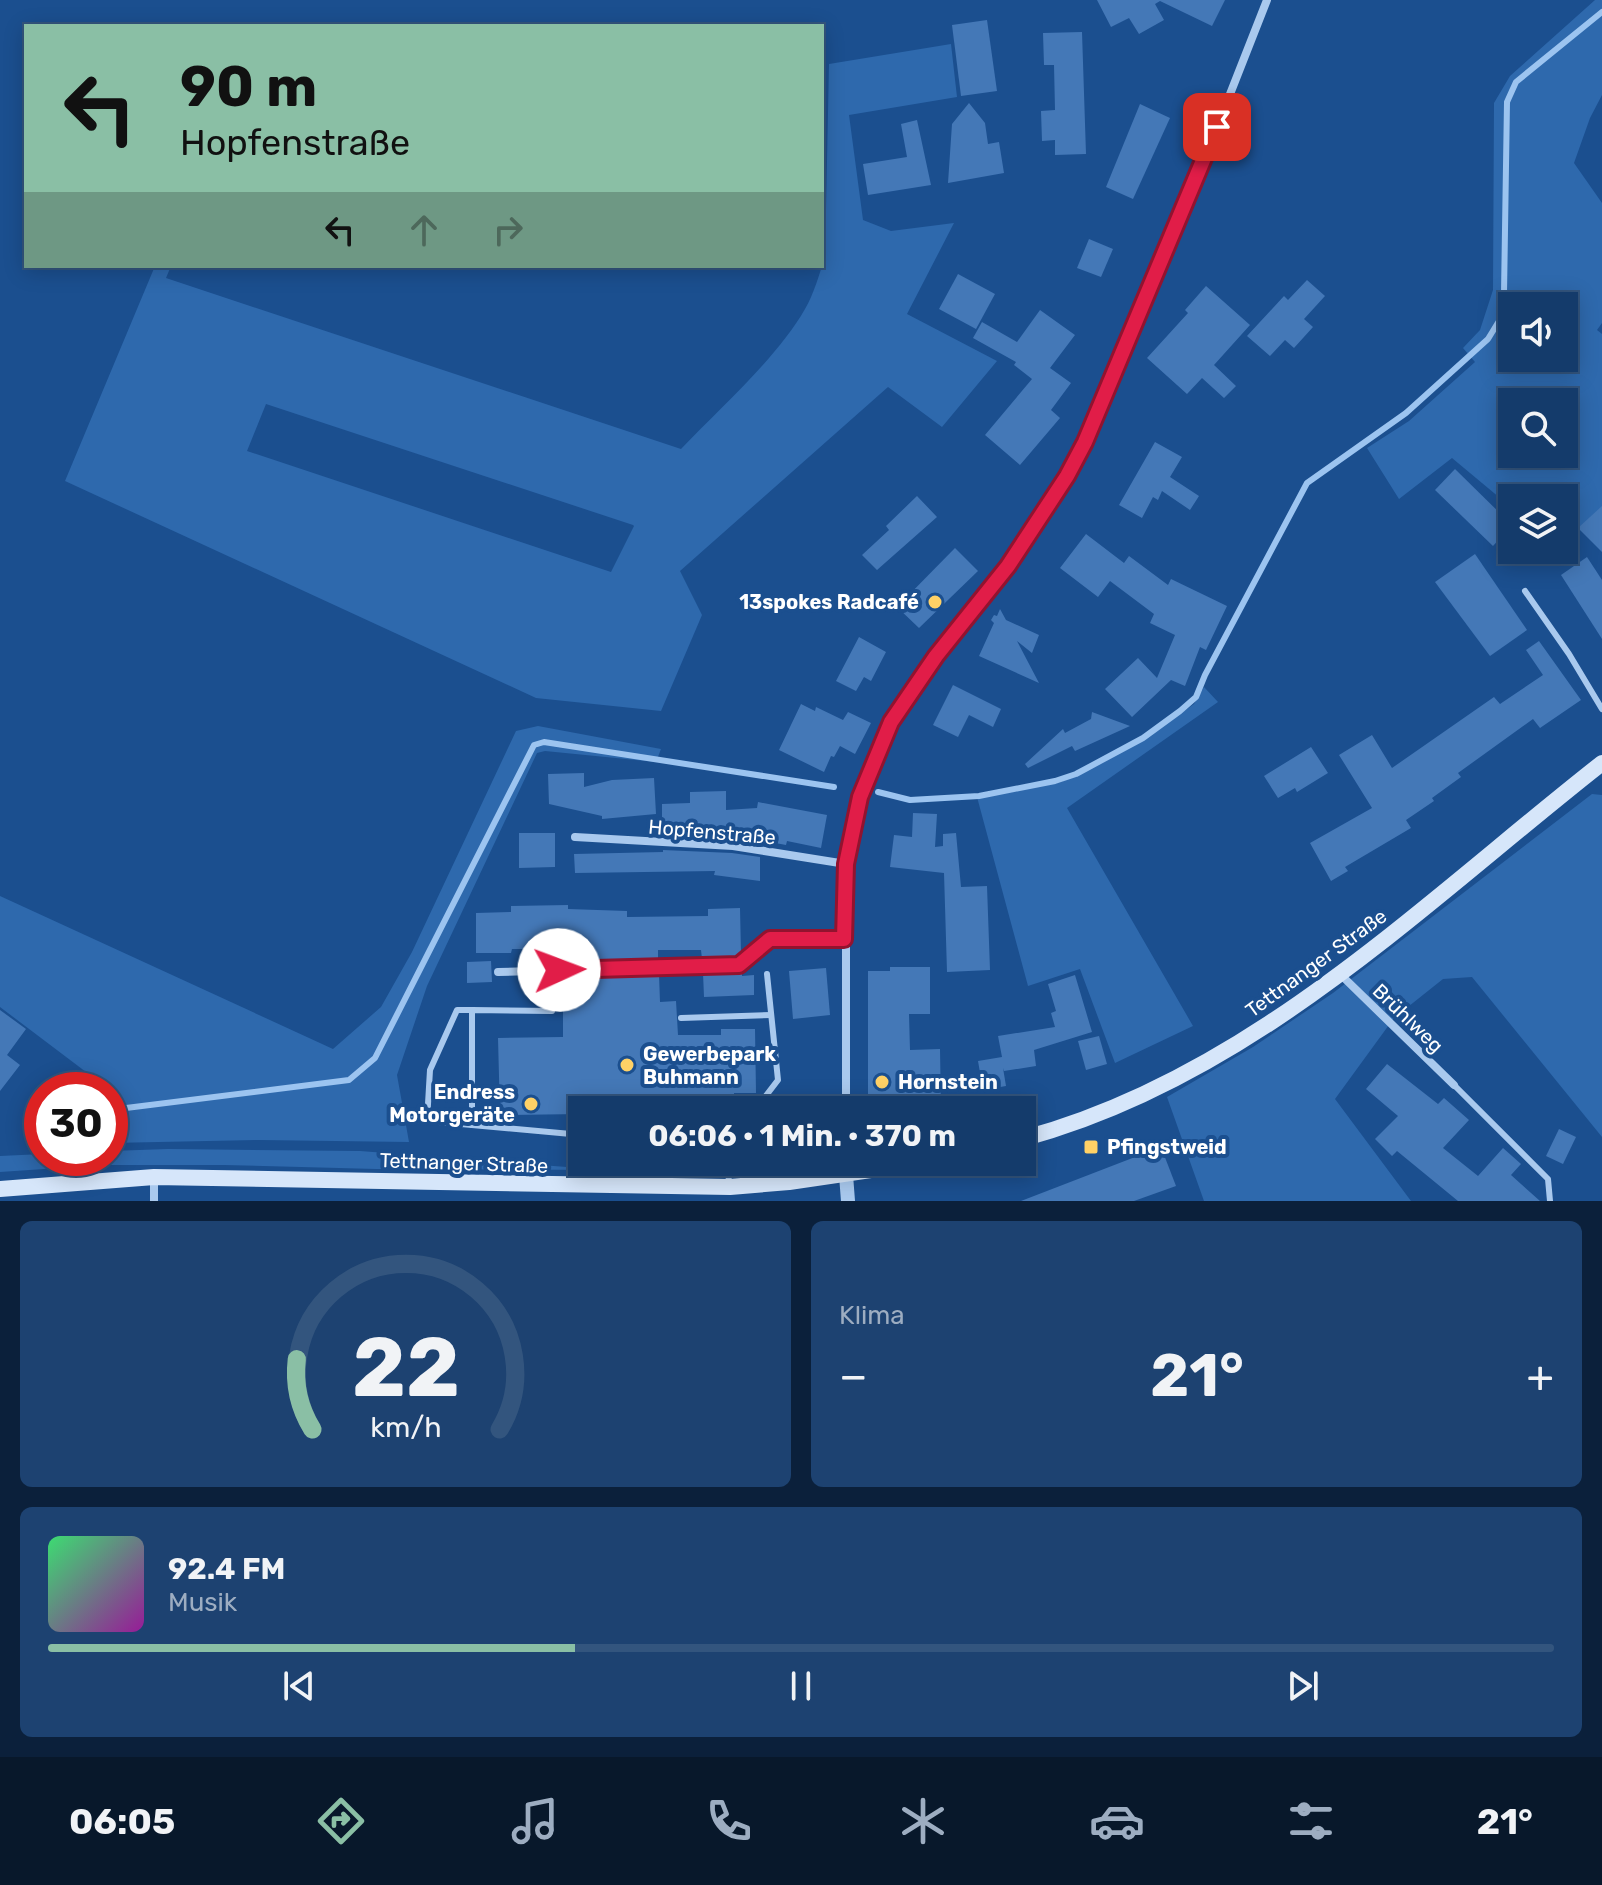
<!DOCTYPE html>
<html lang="de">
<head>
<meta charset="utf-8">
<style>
	body { margin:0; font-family:Rubik,sans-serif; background:#1d4271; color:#f1f3f6; height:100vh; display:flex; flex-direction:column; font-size:30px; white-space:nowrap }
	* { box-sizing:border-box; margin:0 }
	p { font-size:26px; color:#9dadc1 }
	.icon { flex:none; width:44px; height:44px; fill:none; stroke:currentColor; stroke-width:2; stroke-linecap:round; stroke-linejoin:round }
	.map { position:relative; height:1201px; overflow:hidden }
	.drawer { display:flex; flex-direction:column; gap:20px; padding:20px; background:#0b203b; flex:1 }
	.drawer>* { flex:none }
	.hud { position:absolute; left:24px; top:24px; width:800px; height:244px; border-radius:0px; box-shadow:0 4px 20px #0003,0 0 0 2px #33557e; background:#8abfa5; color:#111; overflow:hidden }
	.buttons { position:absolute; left:1498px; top:292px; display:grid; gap:16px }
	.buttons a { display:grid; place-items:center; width:80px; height:80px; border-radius:0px; background:#143b6b; box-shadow:0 4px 20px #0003,0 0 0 2px #33557e; font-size:40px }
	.speed { position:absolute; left:24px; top:1072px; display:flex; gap:16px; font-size:40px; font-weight:700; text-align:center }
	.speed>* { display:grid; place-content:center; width:104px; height:104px; border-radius:50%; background:#143b6b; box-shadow:0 4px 20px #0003,0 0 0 2px #33557e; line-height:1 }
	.speed .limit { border:12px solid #d22; background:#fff; color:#111 }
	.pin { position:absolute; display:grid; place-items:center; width:68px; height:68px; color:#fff; margin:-34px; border-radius:16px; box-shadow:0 4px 12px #0006 }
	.me { position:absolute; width:88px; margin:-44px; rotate:88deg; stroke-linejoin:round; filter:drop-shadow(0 0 6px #0008) }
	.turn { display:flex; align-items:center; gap:28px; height:168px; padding:0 24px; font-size:36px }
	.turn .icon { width:104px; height:104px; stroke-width:2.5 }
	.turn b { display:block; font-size:56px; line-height:68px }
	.lanes { display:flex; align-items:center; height:76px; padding:0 24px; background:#0003; justify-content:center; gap:40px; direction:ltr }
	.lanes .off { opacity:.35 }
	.big { font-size:60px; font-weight:700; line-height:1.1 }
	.drawer .tile { flex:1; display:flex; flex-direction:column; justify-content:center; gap:12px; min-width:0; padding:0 28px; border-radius:12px; background:#1d4271 }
	.drawer .dial { align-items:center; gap:0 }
	.dial svg { height:208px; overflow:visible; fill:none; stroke:#33557e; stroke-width:7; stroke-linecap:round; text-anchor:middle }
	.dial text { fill:#f1f3f6; stroke:none }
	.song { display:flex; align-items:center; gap:24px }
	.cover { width:96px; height:96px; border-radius:12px; background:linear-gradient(135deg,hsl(140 70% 55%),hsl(300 70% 35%)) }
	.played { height:8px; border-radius:4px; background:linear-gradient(90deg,#8abfa5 35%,#33557e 35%) }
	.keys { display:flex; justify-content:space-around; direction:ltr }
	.heat { display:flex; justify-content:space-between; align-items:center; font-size:44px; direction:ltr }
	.drawer .tiles { flex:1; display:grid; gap:20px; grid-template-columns:1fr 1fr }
	.tile:last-child { grid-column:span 2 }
	.trip { position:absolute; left:568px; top:1096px; width:468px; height:80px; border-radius:0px; background:#143b6b; box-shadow:0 4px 20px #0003,0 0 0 2px #33557e; font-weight:700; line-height:80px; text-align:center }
	.dock { display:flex; height:128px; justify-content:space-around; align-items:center; background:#08182b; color:#9dadc1 }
	.dock .icon { width:56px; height:56px }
	.dock .selected { color:#8abfa5 }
	.dock b { font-size:36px; color:#f1f3f6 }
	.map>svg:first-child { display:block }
	.green { fill:#2e69ad; fill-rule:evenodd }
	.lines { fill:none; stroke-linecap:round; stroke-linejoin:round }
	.stream { stroke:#9cc4f0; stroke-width:6 }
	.building { fill:#4478b7 }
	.service { stroke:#a9c9ee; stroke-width:6 }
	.minor { stroke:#a9c9ee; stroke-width:8 }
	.tertiary { stroke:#a9c9ee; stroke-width:14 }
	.secondary { stroke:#d6e6fa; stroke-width:16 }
	.route-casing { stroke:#92132f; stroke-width:20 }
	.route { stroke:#e11d48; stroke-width:14 }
	.poi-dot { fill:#ffd166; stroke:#1b4f8f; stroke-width:3 }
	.labels { text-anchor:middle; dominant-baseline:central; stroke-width:8; stroke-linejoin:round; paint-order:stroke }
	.poi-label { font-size:20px; font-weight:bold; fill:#fff; stroke:#1b4f8f; text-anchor:start }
	.street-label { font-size:20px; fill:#fff; stroke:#1b4f8f }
</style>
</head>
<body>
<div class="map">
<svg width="1602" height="1201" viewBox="0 0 1602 1201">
	<rect width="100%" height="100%" fill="#1b4f8f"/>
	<g class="green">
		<path d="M1595,0H1602V95L1590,118L1574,163L1602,203V323L1597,330L1602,334V537L1594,543L1564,511V498H1512V508L1452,458L1399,499L1367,448L1409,421L1475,362L1463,348L1480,330L1493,290L1494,103L1510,76ZM1512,306H1564V358H1512ZM1512,402H1564V454H1512Z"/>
		<path d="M951,44L957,97L849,115L863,220L891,231L954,223L907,314L997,361L942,427L888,387L680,571L702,615L661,711L536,698L65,481L155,266H171L166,278L681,449C720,408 777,358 805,309C814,294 819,274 825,258L829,64ZM266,404L633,525L634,526L611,572L247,451Z"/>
		<path d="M1204,687L1218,702L1067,808L1193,1026L1115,1063L1080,969L1028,986L977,797L1061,782L1094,766L1143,740L1194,704Z"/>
		<path d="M538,726L661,749L656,762L545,751L537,753L427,986L397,1075L409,1142L260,1140L110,1143V1090H73L86,1072L0,1007V896L333,1049L381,1007L412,952L516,731Z"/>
		<path d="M1592,794L1602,795V1137L1472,977L1443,979L1394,1018L1335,1099L1411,1201H1204L1167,1097L1253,1047L1333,993Z"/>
		<path d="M168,1149L360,1151L606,1170L376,1169L224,1165H103L0,1172V1156L42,1154V1158H110V1151Z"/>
	</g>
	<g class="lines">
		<g class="stream">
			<path d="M878,792L910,800L979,796L1055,781L1076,774L1143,738L1180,711L1196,697L1205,675L1307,483L1406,413L1488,339L1499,321L1504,294L1507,102L1516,82L1602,12"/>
			<path d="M110,1110L349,1080L375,1058L534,745L544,742L834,787"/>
		</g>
	</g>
	<g class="building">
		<path d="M1097,0H1225L1212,26L1160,1L1155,4L1164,20L1139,34L1129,18L1111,27Z"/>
		<path d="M987,20L997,91L961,96L952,25Z"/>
		<path d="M1082,32L1086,154L1055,155V140L1042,141L1041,111L1055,110L1054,65H1044L1043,33Z"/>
		<path d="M969,103L985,123L988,144L999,142L1004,173L948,183L952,124Z"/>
		<path d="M1140,104L1170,118L1133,199L1106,187Z"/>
		<path d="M917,120L931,185L868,195L863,164L907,157L901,124Z"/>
		<path d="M1089,239L1113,249L1101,277L1077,268Z"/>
		<path d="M958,274L995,294L976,329L939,309Z"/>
		<path d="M1307,280L1325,296L1304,319L1313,327L1294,348L1285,340L1270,356L1247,336L1284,296L1288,300Z"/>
		<path d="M1206,286L1250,325L1214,365L1236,386L1224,398L1202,378L1187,394L1147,358L1188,313L1185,310Z"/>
		<path d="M1040,310L1075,335L1050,368L1071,383L1051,410L1060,418L1020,465L985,435L1032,379L1014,365L1016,362L973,338L982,322L1017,342Z"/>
		<path d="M1155,442L1182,457L1170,477L1199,496L1190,510L1162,491L1158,500L1153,497L1142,518L1119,505Z"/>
		<path d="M1455,469L1512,525L1493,546L1435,490Z"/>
		<path d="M917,496L937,517L877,570L862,555L889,530L886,526Z"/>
		<path d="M1602,506V552L1578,528Z"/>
		<path d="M1086,534L1124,563L1129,556L1168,585L1171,579L1227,606L1206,650L1200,647L1185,686L1171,680L1132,717L1105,689L1138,658L1157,678L1175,635L1150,623L1154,614L1110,581L1098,597L1060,568Z"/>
		<path d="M955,548L978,571L919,628L897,607Z"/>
		<path d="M1475,554L1527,630L1490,656L1435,582Z"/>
		<path d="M1587,557L1602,580V639L1561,575Z"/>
		<path d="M1000,609L1006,620L1039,635L1032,653L1017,641L1039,683L979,656L994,623L991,620L994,615L997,616Z"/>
		<path d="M859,637L886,652L871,681L864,677L856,691L836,681Z"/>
		<path d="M1539,641L1581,700L1540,728L1533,719L1458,773L1461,777L1432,798L1434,801L1406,820L1411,828L1345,867L1348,871L1331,881L1310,843L1372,808L1339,755L1372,735L1392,768L1494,697L1500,704L1543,675L1526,650Z"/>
		<path d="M953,685L1001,709L993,727L969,715L958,737L933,725Z"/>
		<path d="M801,704L815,711L816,707L843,720L848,712L871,723L855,754L840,746L834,757L831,756L824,772L779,750Z"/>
		<path d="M1092,712L1130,726L1075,751L1072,746L1028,768L1025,764L1063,729L1065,733L1091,719Z"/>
		<path d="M1311,747L1328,773L1297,792L1295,788L1278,798L1264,776Z"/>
		<path d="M584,773V787L612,780L654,778L656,814L602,819V816L549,804L548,774Z"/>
		<path d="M726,791V810L757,808L758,802L827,815L821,848L787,841L786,845L760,840V843L689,836L662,830V804L690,803V792Z"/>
		<path d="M913,813L937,814L935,847L943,846V834L956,833L961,887L987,886L990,970L947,972L944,873L890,867L894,835L912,837Z"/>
		<path d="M519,833H555V867L519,868Z"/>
		<path d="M663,850L732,853L760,857V881L714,875L715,871L575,873L574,854L663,852Z"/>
		<path d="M568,905V909L627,911V917L708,916V909L740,908L741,954L736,958L702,959L701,950H658V960L582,963L581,949H512L511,953H476V913L511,912V906Z"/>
		<path d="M491,961L492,982L467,983V962Z"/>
		<path d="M890,967H930V1014H909L910,1050L940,1049L941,1110H868V971H890Z"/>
		<path d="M826,968L830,1015L793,1019L789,971Z"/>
		<path d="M742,971V976L754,975V995L704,997L703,973Z"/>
		<path d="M659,974L660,1002L676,1001L678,1035H721V1029H755L756,1093H734V1110H582V1114L500,1115L498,1038L563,1037V982L582,981V977Z"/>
		<path d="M1075,975L1092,1032L1034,1050L1036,1066L1004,1071L1003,1068L1006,1086L983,1090L978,1061L1002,1057L998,1036L1055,1027L1051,1013L1056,1011L1048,984Z"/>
		<path d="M0,1010L26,1029L7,1055L20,1065L0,1091Z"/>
		<path d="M1099,1036L1107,1064L1086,1070L1078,1041Z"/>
		<path d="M1387,1064L1438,1104L1444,1098L1469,1120L1443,1148L1478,1176L1503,1148L1521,1164L1511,1175L1540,1201H1458L1397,1151L1392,1156L1375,1139L1398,1116L1366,1089Z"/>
		<path d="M1559,1129L1576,1137L1563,1164L1546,1156Z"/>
		<path d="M1161,1147L1176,1186L1134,1201H1021Z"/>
	</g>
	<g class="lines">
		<g class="service">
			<path d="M1525,591L1569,654L1602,709"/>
			<path d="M681,1018L771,1015"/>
			<path d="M1454,1085L1548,1179L1550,1201"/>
			<path d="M755,1110L778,1080L767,974"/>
			<path d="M406,1119L582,1135"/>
			<path d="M427,1121L430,1070L457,1010H472"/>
			<path d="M472,1125V1010L552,1011"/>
			<path d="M728,1162L729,1186"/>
			<path d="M620,1183L624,1162"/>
		</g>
		<g class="minor">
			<path d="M575,837L733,846L846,864"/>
			<path d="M498,972L739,965L770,939H844"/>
			<path d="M1340,974L1454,1085"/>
			<path d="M846,1110V864L860,797L891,722L936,656L1008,566L1067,476L1085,442L1199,173L1267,0"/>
			<path d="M154,1201V1178"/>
		</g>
		<path class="tertiary" d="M846,1175L848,1201"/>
		<g class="secondary">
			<path d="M1022,1139C1250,1078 1421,905 1602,763"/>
			<path d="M0,1189L154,1177L730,1187L789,1182L925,1162"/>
		</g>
	</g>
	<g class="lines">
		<g class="route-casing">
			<path id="route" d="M559,970L739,965L770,939H844L846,864L860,797L891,722L936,656L1008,566L1067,476L1085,442L1217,127"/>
		</g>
		<use href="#route" class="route"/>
	</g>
	<g class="poi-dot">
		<circle cx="935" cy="602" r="8"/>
		<circle cx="627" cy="1065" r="8"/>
		<circle cx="882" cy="1082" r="8"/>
		<circle cx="531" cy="1104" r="8"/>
		<rect x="1083" y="1139" width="16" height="16" rx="4"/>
	</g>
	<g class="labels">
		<g class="poi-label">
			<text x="919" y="602" text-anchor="end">13spokes Radcafé</text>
			<text x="643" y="1054">Gewerbepark<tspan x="643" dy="23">Buhmann</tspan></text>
			<text x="898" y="1082">Hornstein</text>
			<text x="515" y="1092" text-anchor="end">Endress<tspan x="515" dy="23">Motorgeräte</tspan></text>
			<text x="1107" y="1147">Pfingstweid</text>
		</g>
		<g class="street-label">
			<text transform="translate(712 832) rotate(5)">Hopfenstraße</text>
			<text transform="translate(1316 963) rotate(-36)">Tettnanger Straße</text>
			<text transform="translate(1408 1018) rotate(44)">Brühlweg</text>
			<text transform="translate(464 1163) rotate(2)">Tettnanger Straße</text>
		</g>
	</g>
</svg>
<div class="buttons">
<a><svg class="icon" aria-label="sound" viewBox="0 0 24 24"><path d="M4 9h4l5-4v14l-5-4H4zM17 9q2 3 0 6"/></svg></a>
<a><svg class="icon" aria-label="search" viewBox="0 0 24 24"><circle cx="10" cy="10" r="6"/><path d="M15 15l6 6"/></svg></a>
<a><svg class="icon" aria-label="layers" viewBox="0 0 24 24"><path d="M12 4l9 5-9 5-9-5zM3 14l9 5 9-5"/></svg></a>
</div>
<div class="speed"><div class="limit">30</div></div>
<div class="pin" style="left:1217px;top:127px;background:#d93025"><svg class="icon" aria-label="arrive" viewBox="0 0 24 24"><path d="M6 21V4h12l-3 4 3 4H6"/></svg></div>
<svg class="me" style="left:559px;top:970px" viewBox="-20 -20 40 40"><circle r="19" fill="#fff"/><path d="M0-13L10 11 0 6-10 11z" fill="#e11d48"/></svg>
<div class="trip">06:06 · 1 Min. · 370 m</div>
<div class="hud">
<div class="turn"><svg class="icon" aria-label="left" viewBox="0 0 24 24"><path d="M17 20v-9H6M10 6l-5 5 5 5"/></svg><div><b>90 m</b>Hopfenstraße</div></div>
<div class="lanes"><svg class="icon" aria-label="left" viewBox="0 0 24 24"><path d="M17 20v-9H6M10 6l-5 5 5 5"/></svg><svg class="icon off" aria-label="ahead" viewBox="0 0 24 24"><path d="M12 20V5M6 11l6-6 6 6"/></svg><svg class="icon off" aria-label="right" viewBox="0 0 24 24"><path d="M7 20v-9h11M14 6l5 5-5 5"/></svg></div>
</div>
</div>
<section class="drawer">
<div class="tiles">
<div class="tile dial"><svg viewBox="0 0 100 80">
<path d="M14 69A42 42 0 1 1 86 69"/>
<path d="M14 69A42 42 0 0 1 8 42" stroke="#8abfa5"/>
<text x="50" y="56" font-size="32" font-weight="700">22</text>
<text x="50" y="72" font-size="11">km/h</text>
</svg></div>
<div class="tile"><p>Klima</p>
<div class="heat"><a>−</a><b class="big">21°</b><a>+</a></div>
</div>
<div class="tile">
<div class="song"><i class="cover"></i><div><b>92.4 FM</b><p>Musik</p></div></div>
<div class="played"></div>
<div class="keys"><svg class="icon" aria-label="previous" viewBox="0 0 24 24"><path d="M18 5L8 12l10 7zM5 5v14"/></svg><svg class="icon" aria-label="pause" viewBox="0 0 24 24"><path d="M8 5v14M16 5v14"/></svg><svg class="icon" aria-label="next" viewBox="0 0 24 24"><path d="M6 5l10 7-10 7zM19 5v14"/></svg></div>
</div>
</div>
</section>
<nav class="dock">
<b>06:05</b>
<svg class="icon selected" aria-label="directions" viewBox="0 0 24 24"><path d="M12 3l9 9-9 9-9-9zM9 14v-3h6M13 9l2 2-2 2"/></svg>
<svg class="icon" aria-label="music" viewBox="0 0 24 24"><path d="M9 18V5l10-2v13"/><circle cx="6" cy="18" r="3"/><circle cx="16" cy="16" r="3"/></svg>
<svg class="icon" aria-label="phone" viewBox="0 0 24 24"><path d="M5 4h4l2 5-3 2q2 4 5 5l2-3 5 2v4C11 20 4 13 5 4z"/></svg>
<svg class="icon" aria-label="climate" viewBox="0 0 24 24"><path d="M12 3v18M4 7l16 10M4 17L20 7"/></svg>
<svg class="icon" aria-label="car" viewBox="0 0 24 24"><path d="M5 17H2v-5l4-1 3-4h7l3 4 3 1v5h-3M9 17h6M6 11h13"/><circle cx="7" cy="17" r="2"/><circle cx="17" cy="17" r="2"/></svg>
<svg class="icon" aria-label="filters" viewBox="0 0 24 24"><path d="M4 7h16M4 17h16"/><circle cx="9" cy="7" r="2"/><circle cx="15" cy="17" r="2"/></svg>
<b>21°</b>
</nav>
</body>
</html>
